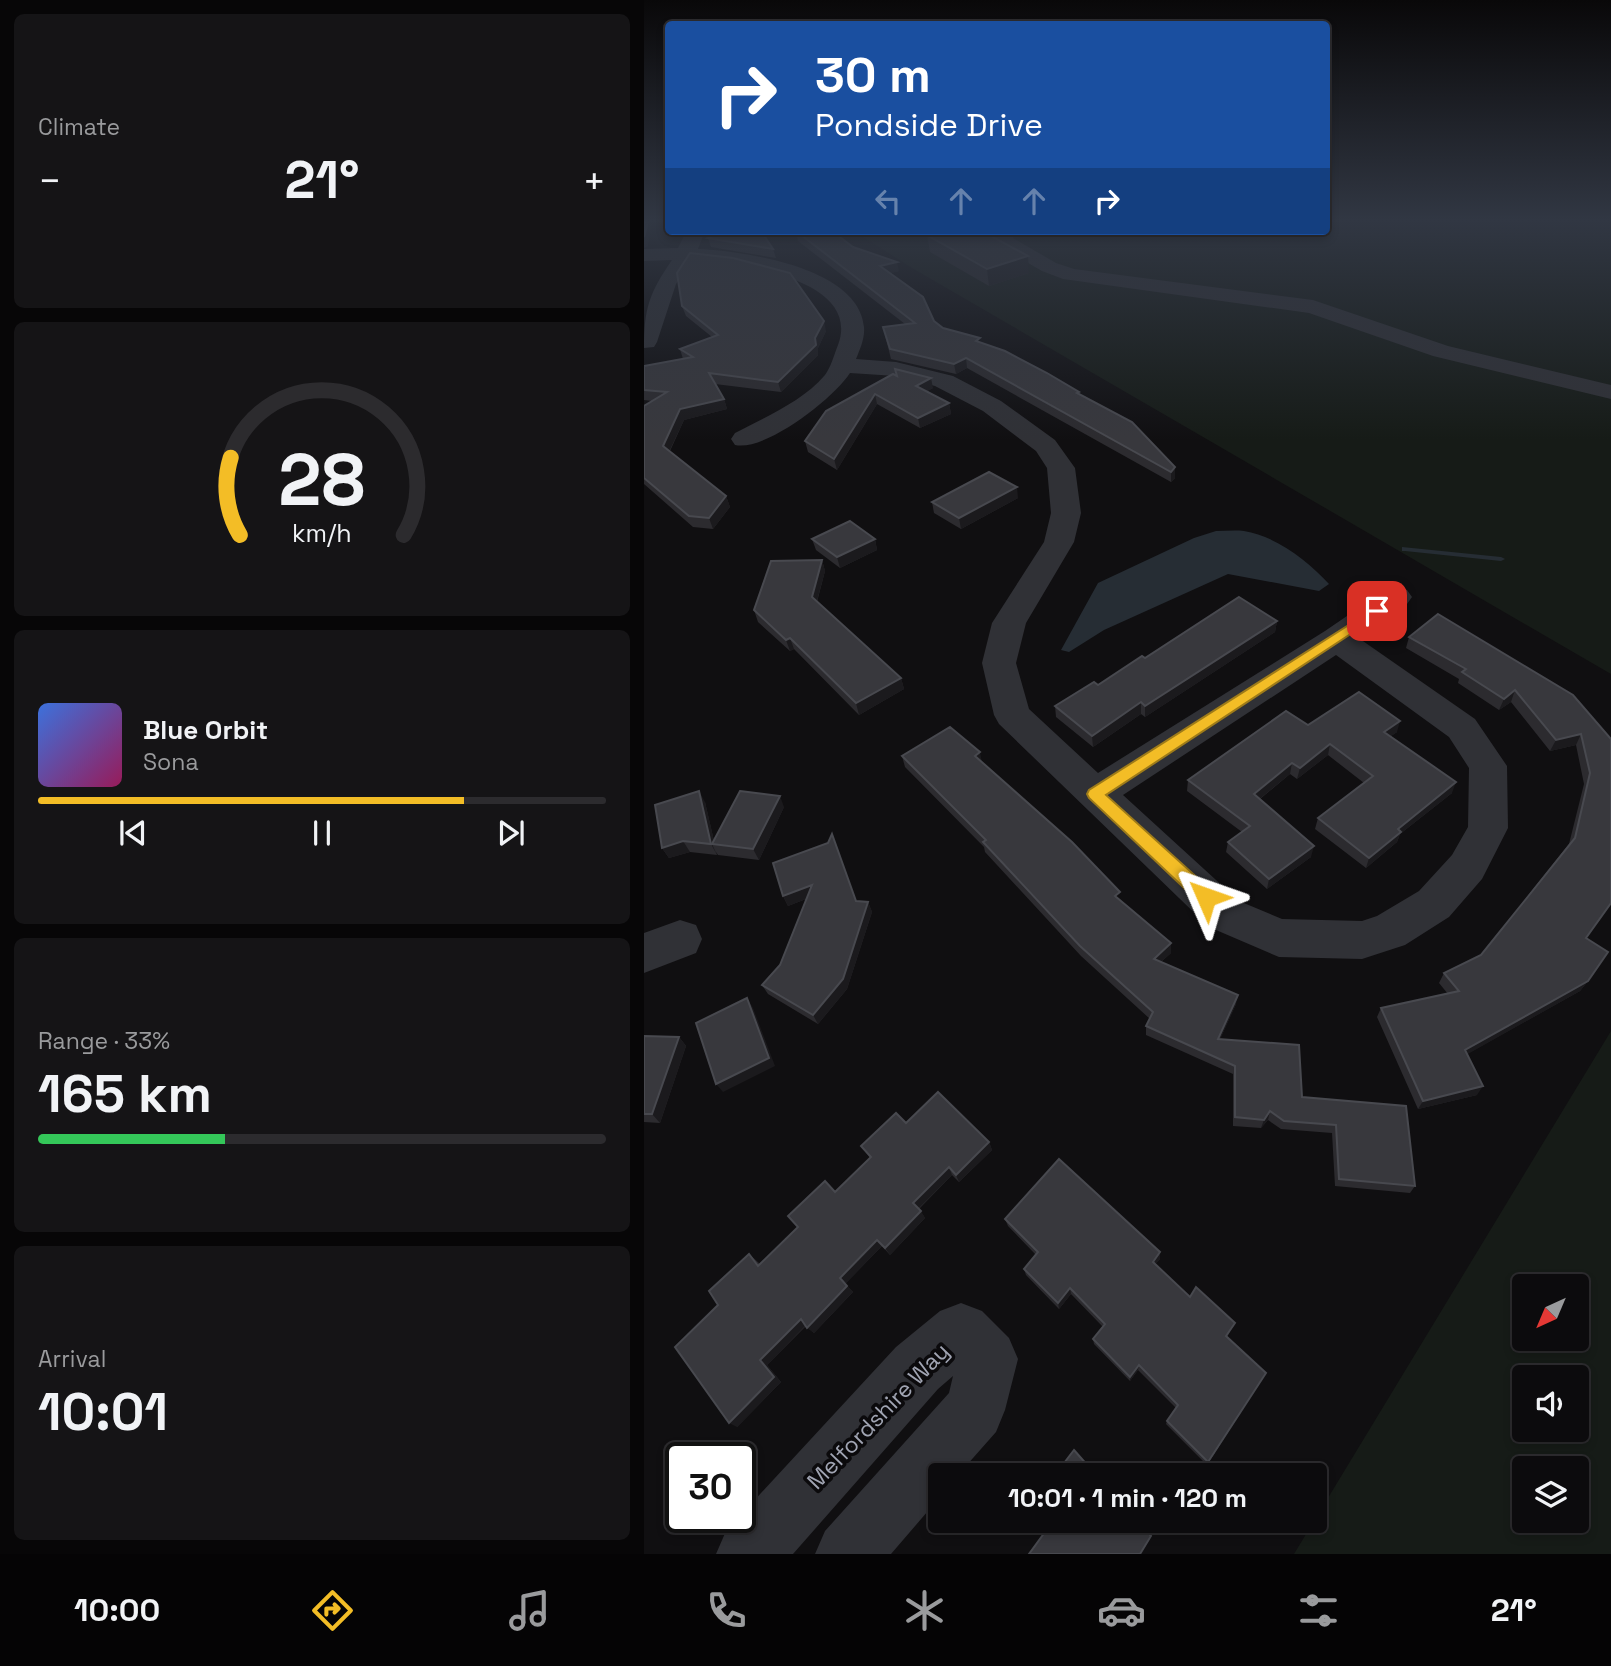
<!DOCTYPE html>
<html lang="en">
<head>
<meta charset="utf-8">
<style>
	body { margin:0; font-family:"Space Grotesk",sans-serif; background:#151416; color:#f1f3f6; height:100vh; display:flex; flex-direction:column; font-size:26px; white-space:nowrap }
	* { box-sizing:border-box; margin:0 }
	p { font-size:23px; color:#9a9b9d }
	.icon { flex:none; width:38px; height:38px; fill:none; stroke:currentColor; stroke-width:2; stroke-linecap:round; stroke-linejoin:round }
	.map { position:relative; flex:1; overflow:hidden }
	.details { display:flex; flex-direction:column; gap:14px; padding:14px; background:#070607; width:644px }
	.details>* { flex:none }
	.hud { position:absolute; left:21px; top:21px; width:665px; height:214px; border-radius:7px; box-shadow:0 4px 10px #0003,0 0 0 2px #2c2b2e; background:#1a4fa0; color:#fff; overflow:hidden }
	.needle { width:46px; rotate:224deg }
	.buttons { position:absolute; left:868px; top:1274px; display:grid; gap:14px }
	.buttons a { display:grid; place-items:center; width:77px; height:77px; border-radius:7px; background:#0c0b0d; box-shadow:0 4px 10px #0003,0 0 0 2px #2c2b2e; font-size:35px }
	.speed { position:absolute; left:21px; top:1442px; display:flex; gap:14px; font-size:35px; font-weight:700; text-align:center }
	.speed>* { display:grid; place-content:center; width:91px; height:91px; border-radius:50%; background:#0c0b0d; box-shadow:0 4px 10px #0003,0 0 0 2px #2c2b2e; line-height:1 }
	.speed .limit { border:4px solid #111; border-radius:10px; background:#fff; color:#111 }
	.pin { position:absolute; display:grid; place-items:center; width:60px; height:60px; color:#fff; margin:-30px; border-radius:14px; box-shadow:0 4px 10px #0006 }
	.me { position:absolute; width:77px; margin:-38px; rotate:313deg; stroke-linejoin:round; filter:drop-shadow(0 0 5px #0008) }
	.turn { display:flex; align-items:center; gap:24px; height:147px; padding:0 35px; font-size:32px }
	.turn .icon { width:91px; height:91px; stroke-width:2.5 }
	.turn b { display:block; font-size:49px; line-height:60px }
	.lanes { display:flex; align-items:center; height:66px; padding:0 35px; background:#0003; justify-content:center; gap:35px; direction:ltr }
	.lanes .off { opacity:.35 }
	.big { font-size:52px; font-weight:700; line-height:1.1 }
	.details .card { flex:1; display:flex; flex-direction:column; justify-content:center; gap:10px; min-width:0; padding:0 24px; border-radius:10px; background:#151416 }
	.details .dial { align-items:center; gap:0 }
	.dial svg { height:182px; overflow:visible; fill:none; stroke:#2c2b2e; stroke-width:7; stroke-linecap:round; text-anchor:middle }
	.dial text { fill:#f1f3f6; stroke:none }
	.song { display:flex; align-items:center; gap:21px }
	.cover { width:84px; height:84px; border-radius:10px; background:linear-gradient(135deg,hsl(220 70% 55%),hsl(330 70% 35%)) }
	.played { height:7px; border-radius:4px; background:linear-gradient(90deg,#f3bd26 75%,#2c2b2e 75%) }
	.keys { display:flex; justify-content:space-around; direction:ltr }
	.heat { display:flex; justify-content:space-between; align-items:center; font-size:38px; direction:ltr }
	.charge { height:10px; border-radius:5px; background:linear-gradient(90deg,#34c759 33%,#2c2b2e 0) }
	.trip { position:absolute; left:284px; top:1463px; width:399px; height:70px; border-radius:7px; background:#0c0b0d; box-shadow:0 4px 10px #0003,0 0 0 2px #2c2b2e; font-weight:700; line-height:70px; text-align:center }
	.menu { display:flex; height:112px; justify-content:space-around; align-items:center; background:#050405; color:#9a9b9d }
	.menu .icon { width:49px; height:49px }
	.menu .selected { color:#f3bd26 }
	.menu b { font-size:32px; color:#f1f3f6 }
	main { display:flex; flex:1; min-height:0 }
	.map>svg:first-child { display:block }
	.green { fill:#161b17; fill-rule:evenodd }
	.water { fill:#262d34 }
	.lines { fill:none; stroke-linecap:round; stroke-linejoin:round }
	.stream { fill:#262d34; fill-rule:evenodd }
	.minor { fill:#303136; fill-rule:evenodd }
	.wall { fill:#2c2b2f }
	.shaded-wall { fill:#1b1a1d }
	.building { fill:#38383d; stroke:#48494f; stroke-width:2 }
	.route { fill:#f3bd26; stroke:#9e7b19; stroke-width:2 }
	.labels { text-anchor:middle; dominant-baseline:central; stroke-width:7; stroke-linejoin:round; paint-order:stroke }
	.near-street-label { font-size:23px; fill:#a0a4b2; stroke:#0b0a0c }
</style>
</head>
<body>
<main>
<section class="details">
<div class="card"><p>Climate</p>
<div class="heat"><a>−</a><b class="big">21°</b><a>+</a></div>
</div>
<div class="card dial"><svg viewBox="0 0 100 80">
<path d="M14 69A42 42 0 1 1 86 69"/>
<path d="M14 69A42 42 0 0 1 10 35" stroke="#f3bd26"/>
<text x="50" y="56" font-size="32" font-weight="700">28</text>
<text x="50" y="72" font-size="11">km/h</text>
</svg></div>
<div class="card">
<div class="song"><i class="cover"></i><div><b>Blue Orbit</b><p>Sona</p></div></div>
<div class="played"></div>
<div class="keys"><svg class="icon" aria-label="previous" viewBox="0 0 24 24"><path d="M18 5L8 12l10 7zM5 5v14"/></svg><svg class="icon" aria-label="pause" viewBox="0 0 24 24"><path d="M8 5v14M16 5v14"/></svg><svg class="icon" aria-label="next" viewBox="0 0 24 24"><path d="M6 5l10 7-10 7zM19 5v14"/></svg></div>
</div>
<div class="card"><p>Range · 33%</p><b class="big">165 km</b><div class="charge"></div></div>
<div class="card"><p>Arrival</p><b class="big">10:01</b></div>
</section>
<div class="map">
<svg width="967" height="1554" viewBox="0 0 967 1554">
	<rect width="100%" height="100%" fill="#100f11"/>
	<g class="green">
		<path d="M683,222H967V674L268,268L210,231H682Z"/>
		<path d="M967,1031V1554H650ZM880,1286H933V1339H880ZM933,1377V1430H880V1377ZM880,1468H933V1521H880Z"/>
	</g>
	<path class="water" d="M572,531C581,531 591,530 600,531C632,536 664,561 685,584L675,591L584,574L460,630L425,652L417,650L454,583L550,538Z"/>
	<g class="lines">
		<path class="stream" d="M758,547L857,557L861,559L857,561L761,551H758Z"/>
		<g class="minor">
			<path d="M52,231L59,236L54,249C99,251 215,267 220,327C221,338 216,349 212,359L252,362L309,376L357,401L411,440L431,468L437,513L430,542L382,623L372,663L385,709L454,773L681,631L741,590L752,587L763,590L768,597L763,604L716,639L831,719L863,766L864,828L838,879L805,917L761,945L718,959L635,957L565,927L355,724L350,715L338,663L348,623L400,542L407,513L403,468L392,451L339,411L291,386L252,376L206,373C190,398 121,452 91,445L87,439L91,433C121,417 158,402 181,375C187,367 190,355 194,345C219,278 90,262 48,260L32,284L13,342L10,347L0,348C0,309 5,293 28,260L0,261V249L34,248L42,232ZM692,655L805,737L825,768L824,827L808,855L775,891L733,916L718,921L638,919L595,901L479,795Z"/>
			<path d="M354,231H372L369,238L412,263L430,269L669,300L804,346L967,385V399L789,356L665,313L419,279L398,271L351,244L348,240Z"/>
			<path d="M36,920L52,925L58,939L52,953L0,973V933Z"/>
			<path d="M317,1303L338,1311L365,1338L374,1359L361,1410L352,1432L314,1475H296V1497L247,1554H171L181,1531L305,1393L309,1376L294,1389L149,1554H72L82,1531L252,1347L296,1311Z"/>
		</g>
	</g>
	<g class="wall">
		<path d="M152,232L209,247L255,271L246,273L290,321L299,328L337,343L435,394L531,467V478L527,482L323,368L312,374L247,359L239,327L261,324L154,241Z"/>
		<path d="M283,235L385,273L345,286L286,252Z"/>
		<path d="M64,238L129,249L132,258L67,247Z"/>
		<path d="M38,306L182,331L174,348V355L137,392L71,384L80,399L83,409L40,420L26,451L82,496L86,507L69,529L49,527L0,484V406L8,401L0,400V366L39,359L36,349L68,337L42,316Z"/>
		<path d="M251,369L289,388L283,391L305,403L307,414L276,428L233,404L193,470L164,452L161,441L252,376Z"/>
		<path d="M374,498L317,529L290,513L288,502Z"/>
		<path d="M168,539H231L233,550L196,568L172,550Z"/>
		<path d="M178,560L181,571L173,602L257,678L260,689L215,715L150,649L146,651L114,622L110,610Z"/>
		<path d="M633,621L631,632L501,717L497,714L449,747L412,717L411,706L454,685L501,658Z"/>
		<path d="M765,637L967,739L942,938L944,981L936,991L823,1054L833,1095L774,1109L733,1017L737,1008L804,994L795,983L800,973L837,955L925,844L940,784L932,745L906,751L867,702L855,710L814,683L815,679L762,648Z"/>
		<path d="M664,725L753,732L747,736L808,793L756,834L753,842L722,868L671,829L674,818L720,783L684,755L653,779L646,774L616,799L667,857L623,889L582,852L584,842L598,832L543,791L544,780Z"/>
		<path d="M258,756L338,762L476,900L527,943V953L517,962L592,1004L576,1039L658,1097L771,1186L766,1193L691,1186L688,1133L637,1129L624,1120L617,1128L589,1126V1074L502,1035V1026L506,1019L437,956L341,852L340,847L261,767Z"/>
		<path d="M61,802L70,841L140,807L115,860L74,855L72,852L73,855L46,852L25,858L18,848Z"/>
		<path d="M139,896L224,902L228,912L203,989L174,1024L124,994L118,985L136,965L162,899L144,906Z"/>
		<path d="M0,1036L35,1037L42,1046L16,1123L0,1122Z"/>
		<path d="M262,1123L345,1142L348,1150L315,1182L308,1175L275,1209L281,1218L246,1255L238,1246L201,1284L209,1292L170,1333L162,1326L123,1365L137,1382L93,1427L74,1305L105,1254L116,1264L226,1158L217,1146Z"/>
		<path d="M361,1219L516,1252V1259L511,1264L546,1297L591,1323L583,1337L622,1373L563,1465L522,1424L523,1421L532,1408L494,1370L486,1381L450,1344L449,1339L459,1327L427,1294L415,1309L382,1275L380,1269L392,1255L364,1226Z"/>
	</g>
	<g class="shaded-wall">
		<path d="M4,222H8L4,246L0,248V237Z"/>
		<path d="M384,256L385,273L345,286L343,269Z"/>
		<path d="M253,262L255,271L238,276L236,266Z"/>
		<path d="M180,321L182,331L174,348V355L137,392L134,382L171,338Z"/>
		<path d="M322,358L323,368L312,374L310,364Z"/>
		<path d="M287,378L289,388L274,396L272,386Z"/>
		<path d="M231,394L233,404L193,470L190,459Z"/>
		<path d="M80,399L83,409L40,420L23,456L19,446L36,409Z"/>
		<path d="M305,403L307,414L276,428L274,418Z"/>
		<path d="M531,467V478L527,482V472Z"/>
		<path d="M373,487L374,498L317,529L315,518Z"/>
		<path d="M82,496L86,507L69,529L65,518Z"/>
		<path d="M231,539L233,550L196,568L193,557Z"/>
		<path d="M178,560L181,571L171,608L168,597Z"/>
		<path d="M633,621L631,632L501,717V706Z"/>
		<path d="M146,638L150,649L146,651L142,640Z"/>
		<path d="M257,678L260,689L215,715L212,703Z"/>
		<path d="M871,690L867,702L855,710L860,699Z"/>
		<path d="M497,702V714L449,747L448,736Z"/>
		<path d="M756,721L753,732L737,743L740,732Z"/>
		<path d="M937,734L932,745L906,751L912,740Z"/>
		<path d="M686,744L684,755L653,779L656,768Z"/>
		<path d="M336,752L338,763L331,756Z"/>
		<path d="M648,763L646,774L608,805L610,794Z"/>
		<path d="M812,782L808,793L756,834L753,842L722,868L725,858L754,829Z"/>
		<path d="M55,791L61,802L71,845L68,844L73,855L67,844Z"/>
		<path d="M136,796L140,807L115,860L109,849Z"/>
		<path d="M39,841L46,852L25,858L18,848Z"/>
		<path d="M670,846L667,857L623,889L625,879Z"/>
		<path d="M168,885L172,895L144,906L139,896Z"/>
		<path d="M224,902L228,912L203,989L174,1024L169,1015Z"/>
		<path d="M527,943V953L509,969L510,959Z"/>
		<path d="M944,981L936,991L815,1059L821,1050Z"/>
		<path d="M594,995L592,1004L572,1048L574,1039Z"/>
		<path d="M103,998L109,1008L131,1066L79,1092L72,1084Z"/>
		<path d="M35,1037L42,1046L16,1123L8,1114Z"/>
		<path d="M839,1086L833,1095L774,1109L779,1101Z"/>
		<path d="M626,1111L624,1120L617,1128L620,1120Z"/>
		<path d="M345,1142L348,1150L315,1182L312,1175Z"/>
		<path d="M305,1167L308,1175L273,1210L269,1203Z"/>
		<path d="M277,1211L281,1218L246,1255L241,1248Z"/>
		<path d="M233,1240L238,1246L201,1284L196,1278Z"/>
		<path d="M516,1252V1259L508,1268L509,1262Z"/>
		<path d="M203,1286L209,1292L170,1333L163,1328Z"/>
		<path d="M426,1288L427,1294L415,1309L414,1303Z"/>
		<path d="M157,1319L163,1324L123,1365L137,1382L93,1427L85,1423L116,1360Z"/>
		<path d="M495,1365L494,1370L486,1381V1377Z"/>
	</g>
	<g class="building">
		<path d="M0,222H4L0,237Z"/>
		<path d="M80,231H117L129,249L64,238Z"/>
		<path d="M152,231H163L170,233L172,231H188L209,247L253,262L236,266L279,297L290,321L299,328L336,338L332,341L361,351L403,373L435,392L433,393L488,422L531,467L527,472L322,358L310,364L246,349L239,327L271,323Z"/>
		<path d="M299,231H338L384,256L343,269L283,235Z"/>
		<path d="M46,253L89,258L146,273L180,321L171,338L172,345L134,382L65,373L80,399L36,409L19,446L82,496L65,518L45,516L0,478V406L23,392L0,390V366L49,357L36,349L74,335L38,306L33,273Z"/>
		<path d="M251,369L287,378L272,386L305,403L274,418L231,394L190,459L161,441L182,411L249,374L253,376Z"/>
		<path d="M345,472L373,487L315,518L288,502Z"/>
		<path d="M206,521L231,539L193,557L168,539Z"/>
		<path d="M178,560L168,597L257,678L212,703L146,638L142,640L110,610L127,561Z"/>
		<path d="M595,597L633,621L501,706L497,702L448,736L411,706L450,682L454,685L498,656L501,658Z"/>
		<path d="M794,614L929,695L967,739V903L942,938L964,952L944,981L821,1050L839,1086L779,1101L737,1008L815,991L800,973L837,955L931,838L946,773L937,734L912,740L871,690L860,699L818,672L822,669L765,637Z"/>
		<path d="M715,692L756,721L740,732L812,782L754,829L757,832L725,858L674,818L729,776L686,744L656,768L648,763L610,794L670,846L625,879L584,842L606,826L544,780L642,711L664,725Z"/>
		<path d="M306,727L336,752L331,756L428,842L476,892L471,896L527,943L510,959L594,995L574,1039L655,1045L658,1097L762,1106L771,1186L695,1179L692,1125L640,1121L626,1111L620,1120L591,1117V1066L502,1026L509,1012L436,946L339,842L342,840L258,756Z"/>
		<path d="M55,791L67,844L39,841L18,848L11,805Z"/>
		<path d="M96,791L136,796L109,849L68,844Z"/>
		<path d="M188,834L212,901L224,902L199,979L169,1015L118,985L136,965L168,885L139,896L129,863L184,843Z"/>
		<path d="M103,998L125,1058L72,1084L52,1023Z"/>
		<path d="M0,1036L35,1037L8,1114H0Z"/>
		<path d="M294,1092L345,1142L312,1175L305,1167L269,1203L277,1211L241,1248L233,1240L196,1278L203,1286L163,1328L157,1319L116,1360L130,1377L85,1423L31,1347L74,1305L65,1291L105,1254L114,1266L154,1227L144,1216L181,1181L191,1192L227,1157L217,1146L252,1113L262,1123Z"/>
		<path d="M415,1159L516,1252L509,1262L546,1297L552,1287L591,1323L582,1336L622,1373L564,1462L523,1421L534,1405L495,1365L486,1377L449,1339L461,1324L426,1288L414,1303L380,1269L394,1252L361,1219Z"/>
		<path d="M430,1450L452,1475H411Z"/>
		<path d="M409,1521H493L507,1536L496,1554H385Z"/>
	</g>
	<linearGradient id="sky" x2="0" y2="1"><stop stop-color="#090809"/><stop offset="0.5" stop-color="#313743"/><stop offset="1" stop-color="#313743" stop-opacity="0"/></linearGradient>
	<rect width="967" height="440" fill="url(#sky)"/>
	<path class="route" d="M733,607L737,608V614L462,795L568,891L571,897L568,902L562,904L555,902L445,798L443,794L445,790Z"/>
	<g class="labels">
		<g class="near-street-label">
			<text transform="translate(234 1416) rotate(-46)">Melfordshire Way</text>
		</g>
	</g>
</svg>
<div class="buttons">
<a><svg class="needle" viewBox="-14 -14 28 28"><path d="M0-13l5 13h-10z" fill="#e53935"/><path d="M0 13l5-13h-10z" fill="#9a9b9d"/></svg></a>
<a><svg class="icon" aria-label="sound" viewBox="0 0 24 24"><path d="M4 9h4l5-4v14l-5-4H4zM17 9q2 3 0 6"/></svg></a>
<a><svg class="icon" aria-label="layers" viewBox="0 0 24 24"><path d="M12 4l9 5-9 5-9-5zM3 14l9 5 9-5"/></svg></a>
</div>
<div class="speed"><div class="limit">30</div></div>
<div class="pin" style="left:733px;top:611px;background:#d93025"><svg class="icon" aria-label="arrive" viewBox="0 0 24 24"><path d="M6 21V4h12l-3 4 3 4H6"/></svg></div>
<svg class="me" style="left:562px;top:897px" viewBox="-20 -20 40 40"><path d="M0-17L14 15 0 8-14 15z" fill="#f3bd26" stroke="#fff" stroke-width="4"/></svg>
<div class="trip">10:01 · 1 min · 120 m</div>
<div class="hud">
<div class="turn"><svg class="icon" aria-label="right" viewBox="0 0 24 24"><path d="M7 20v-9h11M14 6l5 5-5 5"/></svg><div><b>30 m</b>Pondside Drive</div></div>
<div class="lanes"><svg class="icon off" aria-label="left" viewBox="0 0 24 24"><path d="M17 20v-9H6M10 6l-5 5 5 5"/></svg><svg class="icon off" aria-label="ahead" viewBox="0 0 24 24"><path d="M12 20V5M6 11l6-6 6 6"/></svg><svg class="icon off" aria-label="ahead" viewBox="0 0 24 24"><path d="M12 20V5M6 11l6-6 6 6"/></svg><svg class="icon" aria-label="right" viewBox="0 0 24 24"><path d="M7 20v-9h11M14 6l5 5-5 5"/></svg></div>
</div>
</div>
</main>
<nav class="menu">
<b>10:00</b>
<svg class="icon selected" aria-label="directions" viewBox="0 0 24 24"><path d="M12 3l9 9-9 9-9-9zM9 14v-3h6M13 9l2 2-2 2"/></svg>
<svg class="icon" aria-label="music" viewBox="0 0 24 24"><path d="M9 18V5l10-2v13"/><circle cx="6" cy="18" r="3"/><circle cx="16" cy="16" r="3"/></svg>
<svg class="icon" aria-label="phone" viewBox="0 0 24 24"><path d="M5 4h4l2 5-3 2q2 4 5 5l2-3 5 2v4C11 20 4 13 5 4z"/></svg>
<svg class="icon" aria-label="climate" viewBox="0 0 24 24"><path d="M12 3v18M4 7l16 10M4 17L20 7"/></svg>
<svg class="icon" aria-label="car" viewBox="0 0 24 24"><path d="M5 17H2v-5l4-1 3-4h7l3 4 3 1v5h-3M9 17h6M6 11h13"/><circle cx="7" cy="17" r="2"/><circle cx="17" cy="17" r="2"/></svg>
<svg class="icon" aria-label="filters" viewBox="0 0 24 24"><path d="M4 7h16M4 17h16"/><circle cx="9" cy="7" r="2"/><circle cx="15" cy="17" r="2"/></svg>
<b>21°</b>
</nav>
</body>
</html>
